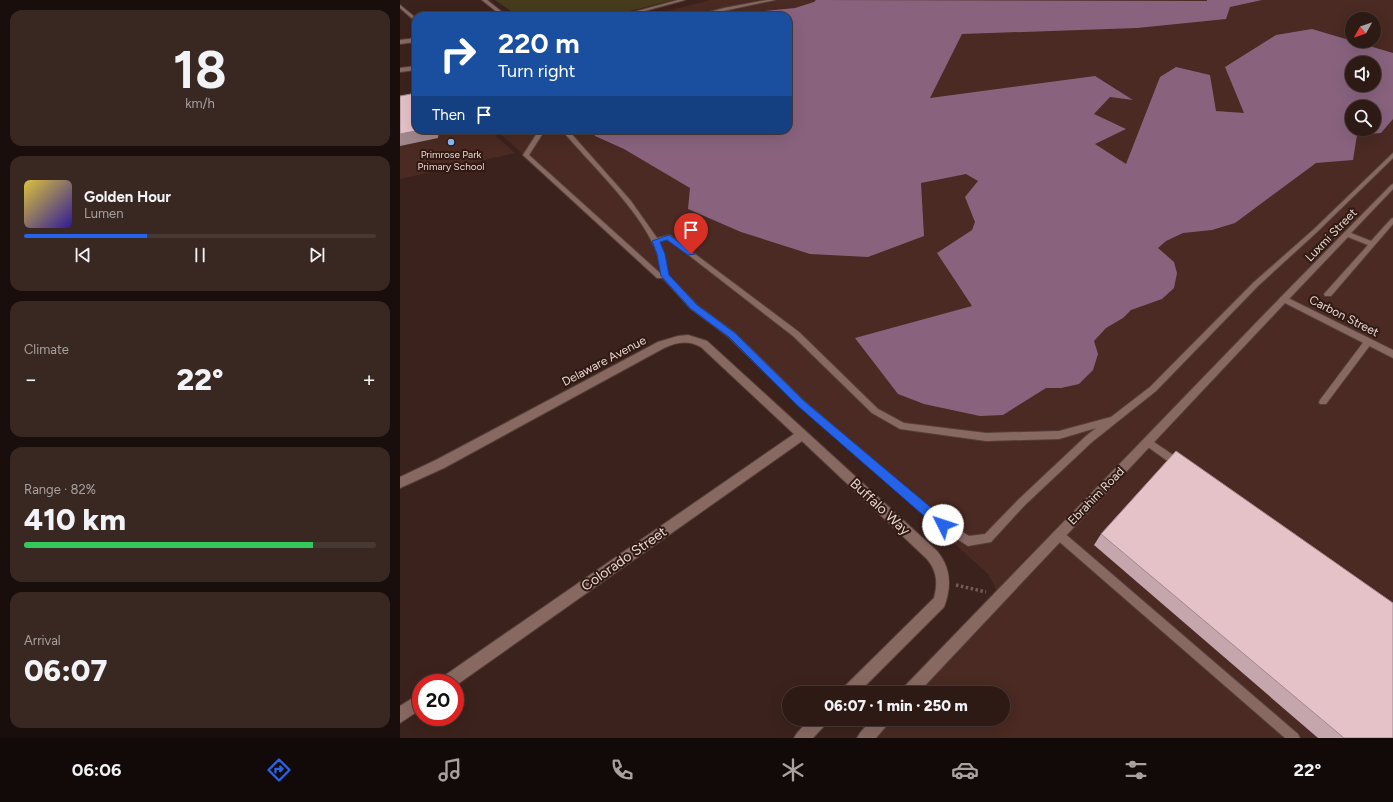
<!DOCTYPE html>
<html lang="en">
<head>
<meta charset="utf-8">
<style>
	body { margin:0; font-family:Figtree,sans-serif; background:#392722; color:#f1f3f6; height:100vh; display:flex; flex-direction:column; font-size:15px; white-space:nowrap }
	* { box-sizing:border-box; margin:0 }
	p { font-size:13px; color:#a7a1a0 }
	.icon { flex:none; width:22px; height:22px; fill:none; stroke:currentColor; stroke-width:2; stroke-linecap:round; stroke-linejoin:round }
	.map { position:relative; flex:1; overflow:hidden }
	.panel { display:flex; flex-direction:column; gap:10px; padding:10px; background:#190e0c; width:400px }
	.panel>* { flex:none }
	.banner { position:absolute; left:12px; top:12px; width:380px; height:122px; border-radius:12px; box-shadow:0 4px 16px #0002,0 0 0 1px #483834; background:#1a4fa0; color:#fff; overflow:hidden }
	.needle { width:26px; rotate:230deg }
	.controls { position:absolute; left:945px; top:12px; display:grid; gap:8px }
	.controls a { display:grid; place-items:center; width:36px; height:36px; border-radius:50%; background:#2d1a15; box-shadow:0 4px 16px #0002,0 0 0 1px #483834; font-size:20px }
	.speed { position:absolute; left:12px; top:674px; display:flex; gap:8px; font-size:20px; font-weight:700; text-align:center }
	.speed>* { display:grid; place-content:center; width:52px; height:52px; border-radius:50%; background:#2d1a15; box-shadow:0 4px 16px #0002,0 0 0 1px #483834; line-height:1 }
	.speed .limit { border:6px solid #d22; background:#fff; color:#111 }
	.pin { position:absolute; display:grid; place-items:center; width:34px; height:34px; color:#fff; margin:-41px -17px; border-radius:50% 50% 50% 0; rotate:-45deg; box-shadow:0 0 4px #0007 }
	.pin .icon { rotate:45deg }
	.me { position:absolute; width:44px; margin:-22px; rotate:311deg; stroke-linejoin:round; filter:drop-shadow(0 0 3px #0008) }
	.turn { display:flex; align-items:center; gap:14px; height:84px; padding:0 20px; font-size:18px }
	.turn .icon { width:52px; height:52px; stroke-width:2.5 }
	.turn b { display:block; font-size:28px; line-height:34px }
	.then { display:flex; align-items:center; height:38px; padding:0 20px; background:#0003; gap:8px; font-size:15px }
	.big { font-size:30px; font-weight:800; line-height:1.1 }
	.panel .tile { flex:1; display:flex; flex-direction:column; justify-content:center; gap:6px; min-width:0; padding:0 14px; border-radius:12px; background:#392722 }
	.panel .dial { align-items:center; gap:0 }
	.dial b { font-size:52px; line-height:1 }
	.song { display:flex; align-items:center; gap:12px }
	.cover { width:48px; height:48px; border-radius:6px; background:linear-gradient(135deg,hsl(50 70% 55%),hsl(250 70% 35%)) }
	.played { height:4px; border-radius:2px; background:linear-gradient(90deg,#2563eb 35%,#483834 35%) }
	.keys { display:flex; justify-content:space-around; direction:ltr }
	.heat { display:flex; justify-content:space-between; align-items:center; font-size:22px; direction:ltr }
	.charge { height:6px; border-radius:3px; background:linear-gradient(90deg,#34c759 82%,#483834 0) }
	.trip { position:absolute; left:382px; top:686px; width:228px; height:40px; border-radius:20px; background:#2d1a15; box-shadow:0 4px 16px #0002,0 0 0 1px #483834; font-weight:800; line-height:40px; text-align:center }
	.dock { display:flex; height:64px; justify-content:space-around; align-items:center; background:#120a08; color:#a7a1a0 }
	.dock .icon { width:28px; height:28px }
	.dock .current { color:#2563eb }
	.dock b { font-size:18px; color:#f1f3f6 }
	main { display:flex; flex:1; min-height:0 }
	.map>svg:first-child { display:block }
	.built { fill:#4a2a23; fill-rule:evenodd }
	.green { fill:#473b1d }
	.water { fill:#89637e; fill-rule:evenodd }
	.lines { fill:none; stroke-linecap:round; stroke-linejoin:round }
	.lane-casing { stroke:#55403b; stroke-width:2 }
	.street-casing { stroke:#55403b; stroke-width:2 }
	.path { stroke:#735c57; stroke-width:3.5; stroke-dasharray:2.5 2.5; stroke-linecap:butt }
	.lane { fill:#886962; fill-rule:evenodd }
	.street { fill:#886962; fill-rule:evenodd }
	.wall { fill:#c5a6ac }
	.shaded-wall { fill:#a0878c }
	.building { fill:#e5c1c8; stroke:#a0878c }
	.route { fill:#2563eb; stroke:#184099 }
	.poi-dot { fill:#86bbfb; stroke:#311913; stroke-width:1.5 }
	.labels { text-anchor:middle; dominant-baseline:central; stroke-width:4; stroke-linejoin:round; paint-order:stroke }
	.far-poi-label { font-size:10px; fill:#e8d7d2; stroke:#311913 }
	.street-label { font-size:12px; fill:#e8d7d2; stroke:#311913 }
	.near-street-label { font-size:14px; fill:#e8d7d2; stroke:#311913 }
</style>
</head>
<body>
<main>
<section class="panel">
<div class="tile dial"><b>18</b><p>km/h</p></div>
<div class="tile">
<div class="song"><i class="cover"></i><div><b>Golden Hour</b><p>Lumen</p></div></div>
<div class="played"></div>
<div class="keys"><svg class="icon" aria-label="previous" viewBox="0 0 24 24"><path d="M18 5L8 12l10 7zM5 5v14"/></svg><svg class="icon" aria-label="pause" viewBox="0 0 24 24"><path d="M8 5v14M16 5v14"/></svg><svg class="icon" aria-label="next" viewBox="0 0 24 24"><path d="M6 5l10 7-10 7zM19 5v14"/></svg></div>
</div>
<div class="tile"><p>Climate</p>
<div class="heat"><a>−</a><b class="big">22°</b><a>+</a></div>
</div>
<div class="tile"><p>Range · 82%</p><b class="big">410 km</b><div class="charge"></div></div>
<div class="tile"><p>Arrival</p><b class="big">06:07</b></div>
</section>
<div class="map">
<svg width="993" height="738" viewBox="0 0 993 738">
	<rect width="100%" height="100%" fill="#3c221c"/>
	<g class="built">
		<path d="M310,0H993V738H476L493,719H603V693H516L600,596L588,574L96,130H388V16H249ZM952,19H974V41H952ZM952,63H974V85H952ZM952,107H974V129H952Z"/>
		<path d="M0,98L16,130H89L115,153L0,179Z"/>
	</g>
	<path class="green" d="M95,0H273L210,16H118Z"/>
	<path class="water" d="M416,0L807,1V0H862L830,7L826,19L737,28L562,34L530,98L695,76L733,100L710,97L694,114L726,129L695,144L726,164L760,77L776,67L810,75L816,111L844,113L825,67L876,35L912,29L993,53V119L981,133L957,135L953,160L916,163L835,223L812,230L783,233L766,241L758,248L774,262L777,273L774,288L762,299L731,310L723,318L706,328L694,341L698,354L693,370L679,384L661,388H646L603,415L580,416L524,404L498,394L455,338L572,306L537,253L572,230L575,222L565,197L578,181L566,174L521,183L524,236L468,257L410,254L341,232L288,209L290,188L224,149L195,136L193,130H388V16H315L395,8L414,2ZM952,63H974V85H952ZM952,107H974V129H952Z"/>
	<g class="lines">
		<g class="lane-casing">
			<g id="lane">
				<path d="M367,0H375L300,16H294L324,8Z"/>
				<path d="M139,130H145L129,155L261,274C261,228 191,166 162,130H168L231,201L257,238L269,235L271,236L399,332L478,409L504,423L586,433L659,431L711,417L750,387L854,282L913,230L993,153V158L917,232L858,286L756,391L692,442L625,505L591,542L568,546L540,528L398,405L329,337L291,309L263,278H257L124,156L123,155ZM268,239L393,336L472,413L500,429L586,441L659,439L696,428L686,436L619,499L585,534L569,536L546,522L404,401L335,333L297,305L268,275L264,254L259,242Z"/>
				<path d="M993,184V189L951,233L971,241L991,219L993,218V224L931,296H925L924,294L968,245L948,237L887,301H881L880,299L881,297L991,185Z"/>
				<path d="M968,339L971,340L972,342L971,344L926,404H920L919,402L920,400L965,340Z"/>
				<path d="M748,438L782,461L784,464L782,467L779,468L776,467L745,445L744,442L745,439Z"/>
				<path d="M659,530L663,532L898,734L900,738H885L655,538L654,535L655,532Z"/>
			</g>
		</g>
		<g class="street-casing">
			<g id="street">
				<path d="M82,0H87L107,16H102Z"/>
				<path d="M278,0H285L226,16H219Z"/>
				<path d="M0,5L16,18V22L0,8Z"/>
				<path d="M16,38V42L0,44V40Z"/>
				<path d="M16,66V70L0,72V68Z"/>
				<path d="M884,296L993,350V358L885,303L518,693H501L503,688L881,297Z"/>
				<path d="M288,335L307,341L537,551C551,568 552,586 544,607L458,693H441L443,688L534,598C538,583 537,571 527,559L402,441L55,686V683H39L41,678L394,434L301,347C288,340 277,342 264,348L44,468L0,488V477L36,460L258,342L278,336Z"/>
				<path d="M21,693V709L0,723V706Z"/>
				<path d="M410,719H429L426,724L413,738H394L397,733Z"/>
				<path d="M472,719H491L488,724L476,738H457L460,733Z"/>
			</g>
		</g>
		<path class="path" d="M556,585L586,592"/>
		<use href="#lane" class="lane"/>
		<use href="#street" class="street"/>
	</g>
	<path class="wall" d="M701,534L993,738H918L694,545Z"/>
	<path class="shaded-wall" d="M20,130H39L38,138L0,146V134Z"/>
	<g class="building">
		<path d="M16,93V130H20L0,134V96Z"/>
		<path d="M776,451L993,603V738H944L701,534Z"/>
	</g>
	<path class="route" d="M269,235L295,254L288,255L267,240L260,242L265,254L269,275L297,305L335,333L404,401L547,521L549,525L547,529L543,530L539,529L398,406L329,337L291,309L261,276L257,254L252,241Z"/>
	<circle class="poi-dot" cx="51" cy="142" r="4"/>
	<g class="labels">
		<g class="far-poi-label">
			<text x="51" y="154">Primrose Park<tspan x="51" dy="12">Primary School</tspan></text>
		</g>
		<g class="street-label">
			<text transform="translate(931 235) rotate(-46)">Luxmi Street</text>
			<text transform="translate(944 316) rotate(27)">Carbon Street</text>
			<text transform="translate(204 361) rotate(-28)">Delaware Avenue</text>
			<text transform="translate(696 496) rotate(-46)">Ebrahim Road</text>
		</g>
		<g class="near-street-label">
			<text transform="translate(480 507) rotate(43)">Buffalo Way</text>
			<text transform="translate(224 559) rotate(-35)">Colorado Street</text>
		</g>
	</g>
</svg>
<div class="controls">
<a><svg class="needle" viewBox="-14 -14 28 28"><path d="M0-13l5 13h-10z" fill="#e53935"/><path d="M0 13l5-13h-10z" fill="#a7a1a0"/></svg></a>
<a><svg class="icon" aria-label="sound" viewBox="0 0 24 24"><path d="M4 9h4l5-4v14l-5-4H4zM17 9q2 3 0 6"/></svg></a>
<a><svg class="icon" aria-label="search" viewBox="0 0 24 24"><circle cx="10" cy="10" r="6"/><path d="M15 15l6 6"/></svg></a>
</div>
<div class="speed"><div class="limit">20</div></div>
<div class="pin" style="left:291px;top:254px;background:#d93025"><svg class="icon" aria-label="arrive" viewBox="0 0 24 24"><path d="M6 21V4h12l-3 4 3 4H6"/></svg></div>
<svg class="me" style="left:543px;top:525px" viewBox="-20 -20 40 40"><circle r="19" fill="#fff"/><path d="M0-13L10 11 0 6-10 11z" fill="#2563eb"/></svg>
<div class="trip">06:07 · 1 min · 250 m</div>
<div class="banner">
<div class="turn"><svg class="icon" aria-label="right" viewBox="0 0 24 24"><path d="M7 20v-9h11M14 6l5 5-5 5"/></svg><div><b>220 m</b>Turn right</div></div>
<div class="then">Then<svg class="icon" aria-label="arrive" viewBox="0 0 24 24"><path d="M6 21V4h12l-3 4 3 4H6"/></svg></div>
</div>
</div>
</main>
<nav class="dock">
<b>06:06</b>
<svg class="icon current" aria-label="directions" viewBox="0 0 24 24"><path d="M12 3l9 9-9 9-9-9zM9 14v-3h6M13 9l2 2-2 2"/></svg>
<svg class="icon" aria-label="music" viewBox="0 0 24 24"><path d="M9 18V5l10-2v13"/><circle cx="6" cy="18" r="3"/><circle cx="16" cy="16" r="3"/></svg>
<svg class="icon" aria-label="phone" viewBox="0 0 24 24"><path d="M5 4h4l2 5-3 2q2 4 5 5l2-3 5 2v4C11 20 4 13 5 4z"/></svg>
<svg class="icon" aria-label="climate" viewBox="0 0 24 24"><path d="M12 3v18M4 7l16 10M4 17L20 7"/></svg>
<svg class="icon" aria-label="car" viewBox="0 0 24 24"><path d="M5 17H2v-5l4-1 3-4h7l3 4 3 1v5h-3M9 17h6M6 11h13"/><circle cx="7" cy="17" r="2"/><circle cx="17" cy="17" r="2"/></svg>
<svg class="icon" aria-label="filters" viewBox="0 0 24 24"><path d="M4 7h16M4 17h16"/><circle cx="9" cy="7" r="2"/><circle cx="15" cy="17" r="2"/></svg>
<b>22°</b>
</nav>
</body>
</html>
